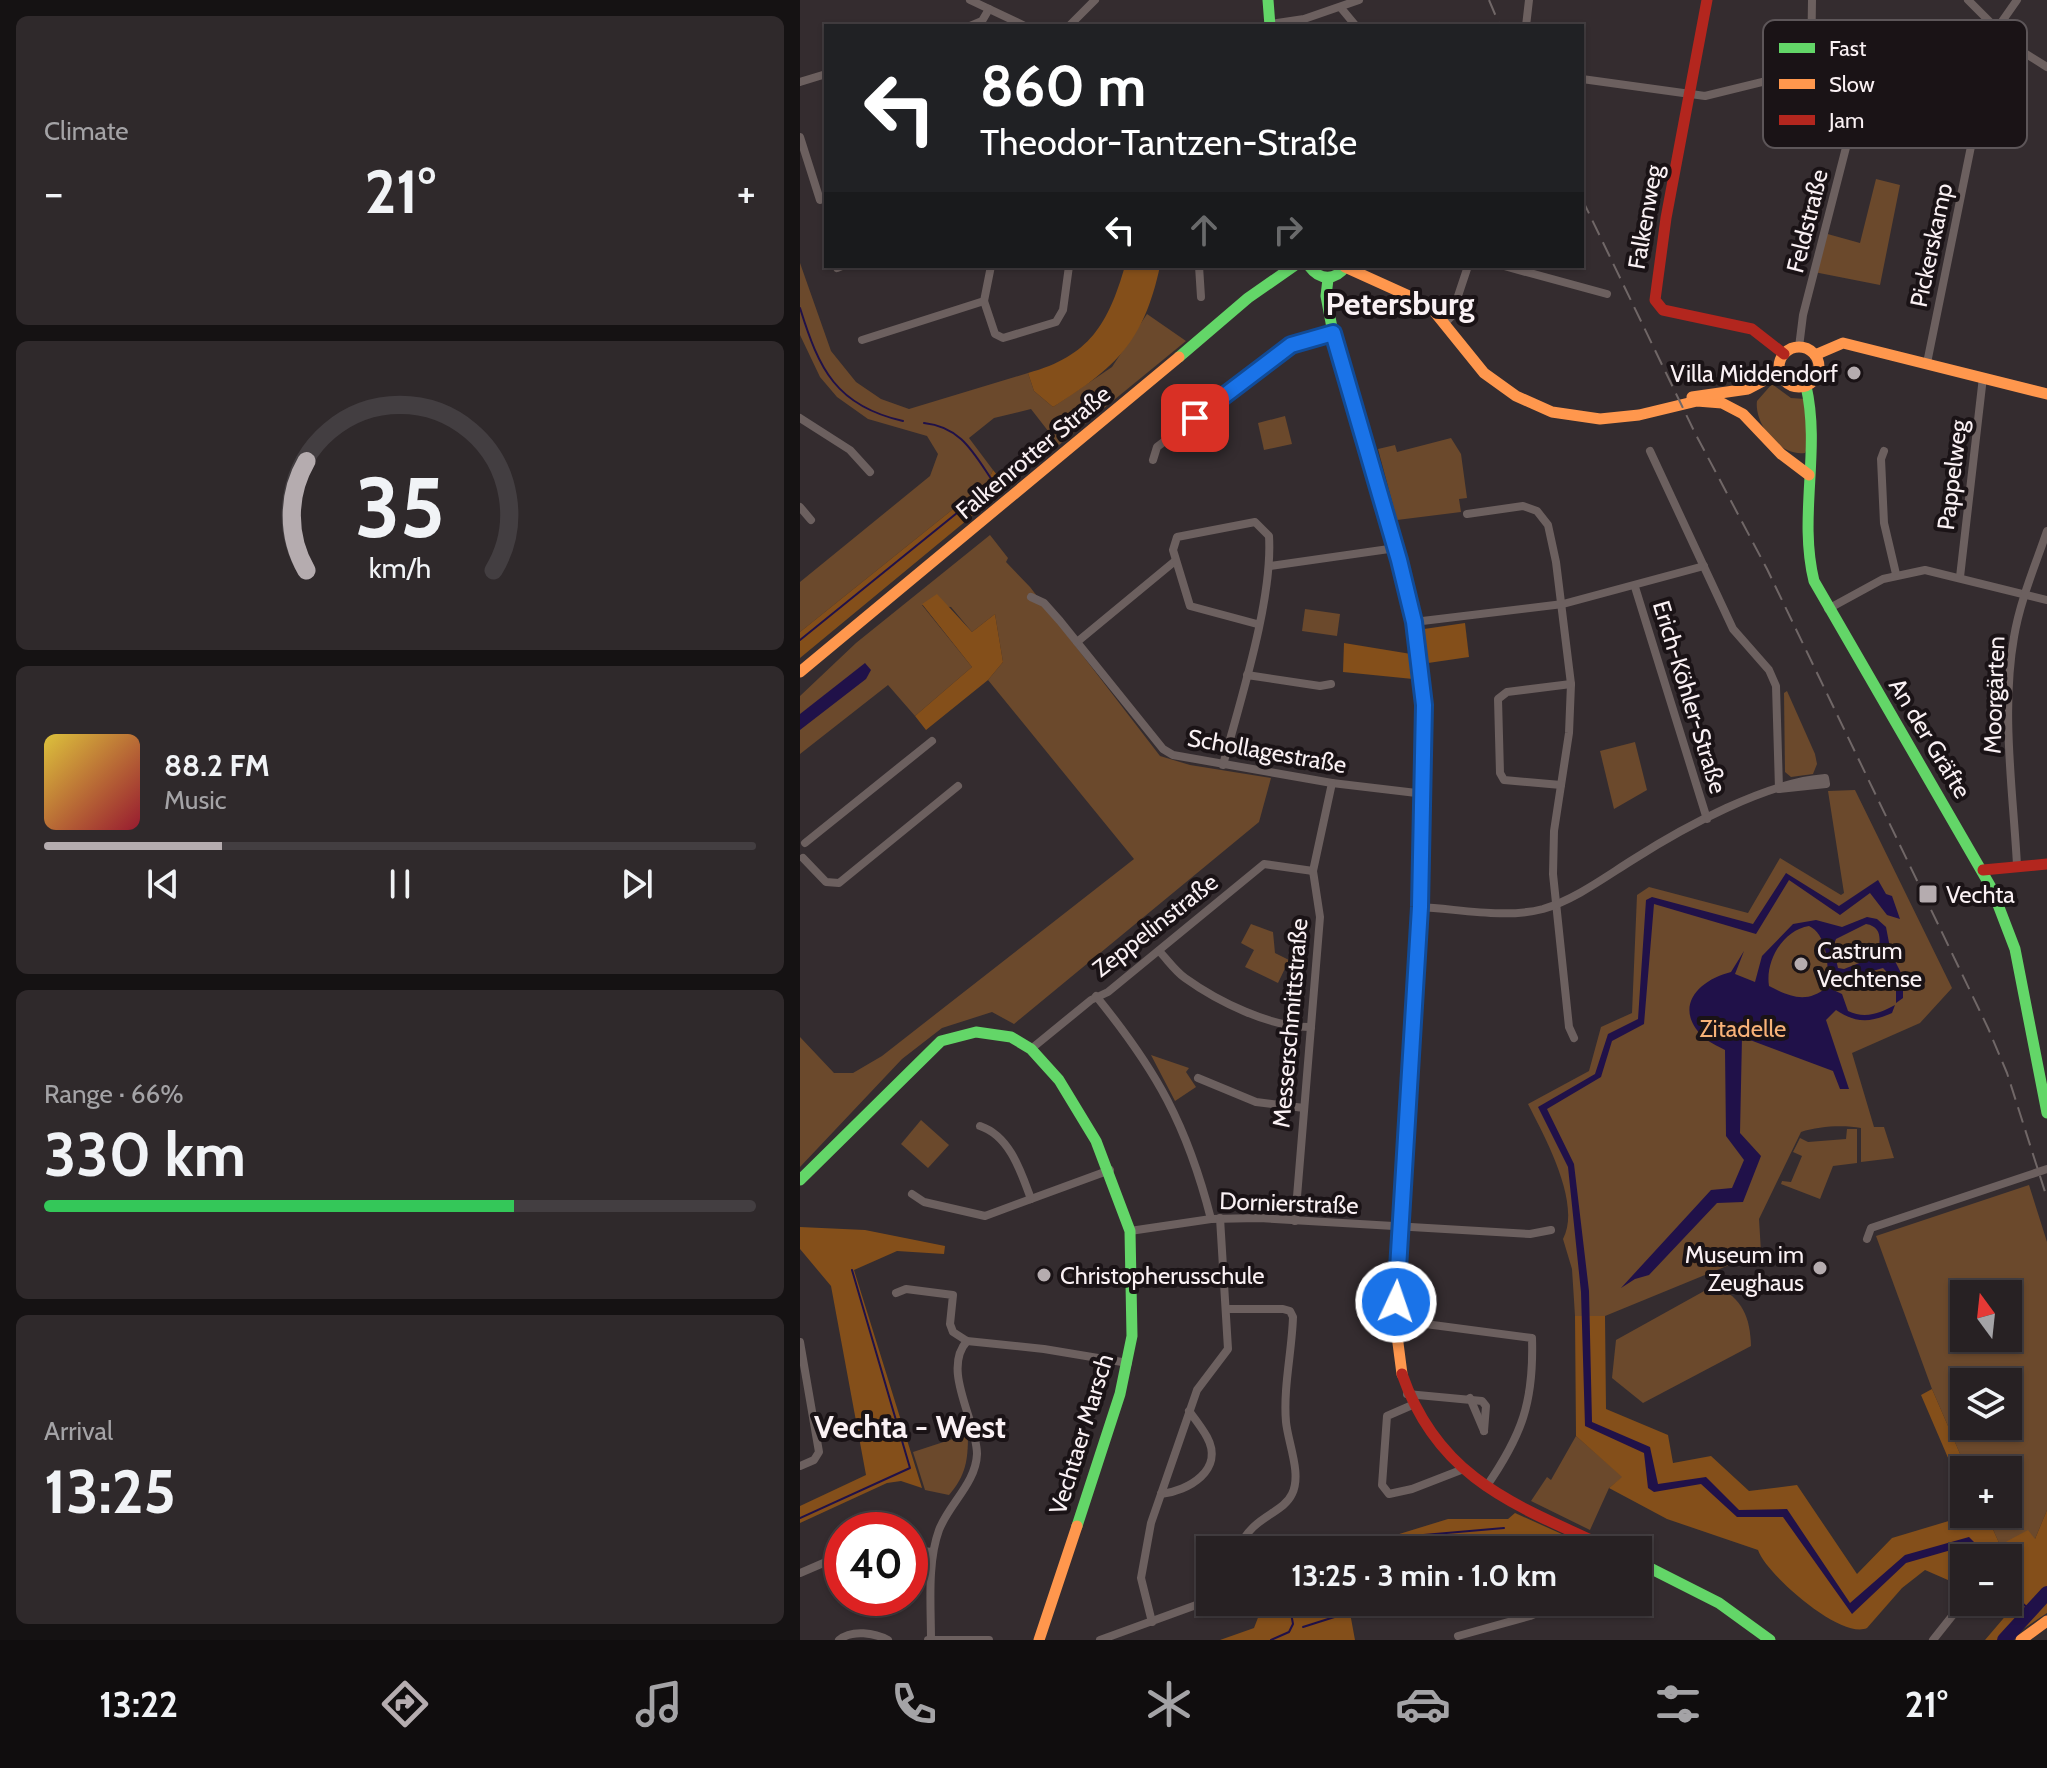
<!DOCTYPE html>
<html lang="en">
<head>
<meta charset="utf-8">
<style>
	body { margin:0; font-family:Cabin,sans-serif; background:#2f292b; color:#f1f3f6; height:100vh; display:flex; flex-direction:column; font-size:30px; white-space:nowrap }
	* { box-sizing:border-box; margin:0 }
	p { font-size:26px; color:#a4a3a6 }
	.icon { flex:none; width:44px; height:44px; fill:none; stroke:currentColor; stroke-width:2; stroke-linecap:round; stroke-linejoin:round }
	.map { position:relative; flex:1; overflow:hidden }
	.drawer { display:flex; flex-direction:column; gap:16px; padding:16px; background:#151213; width:800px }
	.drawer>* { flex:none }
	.top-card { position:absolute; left:24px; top:24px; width:760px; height:244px; border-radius:0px; box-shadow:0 2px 6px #0004,0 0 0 2px #433e41; background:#202124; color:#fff; overflow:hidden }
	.needle { width:52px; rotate:345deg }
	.buttons { position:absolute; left:1150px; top:1280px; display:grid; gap:16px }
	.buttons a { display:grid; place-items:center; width:72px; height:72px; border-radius:0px; background:#272123; box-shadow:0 2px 6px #0004,0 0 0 2px #433e41; font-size:40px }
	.speed { position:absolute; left:24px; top:1512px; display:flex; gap:16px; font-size:40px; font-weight:700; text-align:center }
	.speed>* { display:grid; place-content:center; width:104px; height:104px; border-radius:50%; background:#272123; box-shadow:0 2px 6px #0004,0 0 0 2px #433e41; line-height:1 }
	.speed .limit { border:12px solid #d22; background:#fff; color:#111 }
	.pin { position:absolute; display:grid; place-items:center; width:68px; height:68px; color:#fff; margin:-34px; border-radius:16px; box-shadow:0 4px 12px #0006 }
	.me { position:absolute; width:88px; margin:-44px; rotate:3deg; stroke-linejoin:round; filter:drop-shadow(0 0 6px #0008) }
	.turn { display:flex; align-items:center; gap:28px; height:168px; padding:0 24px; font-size:36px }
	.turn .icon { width:104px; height:104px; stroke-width:2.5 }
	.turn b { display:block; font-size:56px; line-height:68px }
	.lanes { display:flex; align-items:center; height:76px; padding:0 24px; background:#0003; justify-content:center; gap:40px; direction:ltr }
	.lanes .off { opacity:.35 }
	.big { font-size:60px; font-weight:700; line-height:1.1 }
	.drawer .widget { flex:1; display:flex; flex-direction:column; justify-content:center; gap:12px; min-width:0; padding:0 28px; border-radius:12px; background:#2f292b }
	.drawer .dial { align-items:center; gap:0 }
	.dial svg { height:208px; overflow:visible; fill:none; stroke:#433e41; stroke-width:7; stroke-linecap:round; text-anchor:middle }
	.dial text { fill:#f1f3f6; stroke:none }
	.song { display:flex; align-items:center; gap:24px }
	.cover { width:96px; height:96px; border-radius:12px; background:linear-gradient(135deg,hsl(50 70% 55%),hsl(350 70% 35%)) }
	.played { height:8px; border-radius:4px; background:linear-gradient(90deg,#b5acaf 25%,#433e41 25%) }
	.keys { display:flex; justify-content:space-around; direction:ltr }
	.heat { display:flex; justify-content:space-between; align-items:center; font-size:44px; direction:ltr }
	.charge { height:12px; border-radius:6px; background:linear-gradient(90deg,#34c759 66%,#433e41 0) }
	.trip { position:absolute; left:396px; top:1536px; width:456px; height:80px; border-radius:0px; background:#272123; box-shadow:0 2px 6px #0004,0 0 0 2px #433e41; font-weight:700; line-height:80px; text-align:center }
	.tab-bar { display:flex; height:128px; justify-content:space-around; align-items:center; background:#100d0e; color:#a4a3a6 }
	.tab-bar .icon { width:56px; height:56px }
	.tab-bar .current { color:#b5acaf }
	.tab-bar b { font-size:36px; color:#f1f3f6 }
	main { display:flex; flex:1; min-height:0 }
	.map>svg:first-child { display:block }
	.green { fill:#6b492c; fill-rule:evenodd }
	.forest { fill:#844f1a }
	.water { fill:#201149; fill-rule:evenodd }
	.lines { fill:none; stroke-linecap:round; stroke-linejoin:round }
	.stream { stroke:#201149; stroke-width:2 }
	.river { stroke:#201149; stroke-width:14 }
	.street { stroke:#6c605f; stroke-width:8 }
	.fast { stroke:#63d668; stroke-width:11 }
	.slow { stroke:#ff974d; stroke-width:11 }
	.jam { stroke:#b3261e; stroke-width:11 }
	.rail { stroke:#706767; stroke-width:2; stroke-dasharray:16 8; stroke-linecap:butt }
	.route-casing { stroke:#114b97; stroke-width:20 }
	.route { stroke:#1a73e8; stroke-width:14 }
	.poi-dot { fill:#b5acaf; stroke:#1a1316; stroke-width:3 }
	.labels { text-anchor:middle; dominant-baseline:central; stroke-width:8; stroke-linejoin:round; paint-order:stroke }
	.street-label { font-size:24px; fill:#faf1f4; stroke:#1a1316 }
	.poi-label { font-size:24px; fill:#faf1f4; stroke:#1a1316; text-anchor:start }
	.park-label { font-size:24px; fill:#f7b278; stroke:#1a1316 }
	.district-label { font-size:32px; font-weight:bold; fill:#faf1f4; stroke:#1a1316 }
	.key { fill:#1a1316; stroke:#5d5659; stroke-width:2 }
	.key-label { font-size:22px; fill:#faf1f4 }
</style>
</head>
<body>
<main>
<section class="drawer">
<div class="widget"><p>Climate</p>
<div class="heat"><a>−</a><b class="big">21°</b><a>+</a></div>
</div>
<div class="widget dial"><svg viewBox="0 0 100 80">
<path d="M14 69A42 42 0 1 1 86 69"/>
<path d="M14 69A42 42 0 0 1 14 27" stroke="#b5acaf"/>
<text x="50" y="56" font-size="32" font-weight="700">35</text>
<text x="50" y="72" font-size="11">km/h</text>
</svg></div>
<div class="widget">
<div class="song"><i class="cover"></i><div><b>88.2 FM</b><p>Music</p></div></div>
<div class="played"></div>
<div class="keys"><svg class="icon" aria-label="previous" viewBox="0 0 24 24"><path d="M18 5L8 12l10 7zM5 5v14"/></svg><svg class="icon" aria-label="pause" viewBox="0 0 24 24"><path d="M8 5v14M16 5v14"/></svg><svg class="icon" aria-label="next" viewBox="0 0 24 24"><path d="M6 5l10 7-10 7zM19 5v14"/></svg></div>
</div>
<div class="widget"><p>Range · 66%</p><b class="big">330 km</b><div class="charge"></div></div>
<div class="widget"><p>Arrival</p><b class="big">13:25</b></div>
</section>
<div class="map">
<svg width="1247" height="1640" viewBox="0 0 1247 1640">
	<rect width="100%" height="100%" fill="#342c2f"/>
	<g class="green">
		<path d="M1076,179L1100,185L1080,285L1014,272L1024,233L1060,243Z"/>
		<path d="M0,263L31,351L56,382L81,399L109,409L228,373L234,391L253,407L312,367L347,314L386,341L259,445L231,409L194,418L169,438L193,470L188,481L0,632V582L130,476L138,454L127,436L68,419L37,397L20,377L0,335Z"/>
		<path d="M972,384L991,398L1005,399C1008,415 1014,438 1005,453C980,457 954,424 957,401Z"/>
		<path d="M485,416L492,444L464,450L458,423Z"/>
		<path d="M651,438L661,454L667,498L659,499L661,512L597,520L578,449L595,445L597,452Z"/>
		<path d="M190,535L208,558L206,562L230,587L360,756L390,765L471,778L459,822L214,1024L192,1012L142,1028L102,1059L0,1167V1037L34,1073H53L82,1056L334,859L188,680L203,662L195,614L172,632L151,607L122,605L172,667L115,716L88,685L0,754V696L56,643Z"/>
		<path d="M505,609L540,614L537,636L502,631Z"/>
		<path d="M987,691L1015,754L1017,764L1013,774L991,777L985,772L984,693Z"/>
		<path d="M835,742L847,790L814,809L800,751Z"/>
		<path d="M1055,790L1152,988L1120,1023L1052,1053L1074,1127H1084L1094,1158L1061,1162V1128C1044,1125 1019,1126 1001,1132L959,1219L961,1252L805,1316H775L772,1269L763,1239C782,1203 744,1136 728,1104L789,1071L801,1027L832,1013L837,895L849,887L948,913L980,858L1041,895L1044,893L1028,791Z"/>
		<path d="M451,924L473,932L475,953L489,960L478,983L445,967L454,950L441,943Z"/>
		<path d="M351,1055L389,1068L386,1072L396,1087L375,1101Z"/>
		<path d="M121,1120L149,1145L128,1168L101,1144Z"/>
		<path d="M1047,1129H1057V1163L1033,1166L1020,1199L981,1184L982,1181L991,1182L1002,1156L993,1152L1000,1138L1008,1142L1046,1139Z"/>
		<path d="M1229,1185L1247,1242V1510L1235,1539L1200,1545L1186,1514H1208V1470H1167L1132,1389L1076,1236ZM1164,1294H1208V1338H1164ZM1164,1382H1208V1426H1164Z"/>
		<path d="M915,1285C943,1299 950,1317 951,1346L843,1403L812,1378L816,1340Z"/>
		<path d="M168,1434C168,1460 166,1475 149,1495L125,1490L113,1452Z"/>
		<path d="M776,1436L823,1477L809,1488L790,1530L731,1501L747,1477L751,1480Z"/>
	</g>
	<g class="forest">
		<path d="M325,266H360C344,341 316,368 253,407L234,391L228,373C290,356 308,324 325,266Z"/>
		<path d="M193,470L207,487L0,658V632L188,481Z"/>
		<path d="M137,594L172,632L195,614L203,662L188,680L126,730L115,716L172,667L122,604Z"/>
		<path d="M665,623L669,657L628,663L624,629Z"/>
		<path d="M544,643L611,654L613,679L543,672Z"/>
		<path d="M0,1227L65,1230L145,1246L144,1254L97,1251L54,1270L122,1488L101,1481L87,1483L0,1523V1506L66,1475L31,1286L0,1249Z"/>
		<path d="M775,1316H805L806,1409L868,1435L873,1463L911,1456L949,1491L997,1485L1057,1574L1092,1538L1172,1514H1186L1200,1545L1228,1530L1235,1539L1247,1510V1613L1220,1631L1213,1640H1185L1214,1606L1208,1602V1558H1164V1587L1125,1570L1102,1588L1067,1628C1041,1640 966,1574 958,1550L867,1519L809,1488L822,1477L776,1436Z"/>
		<path d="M1132,1389L1167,1470H1164V1495L1121,1395Z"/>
		<path d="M715,1513L764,1535L669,1550H491L531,1538L583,1539L648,1519H708Z"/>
		<path d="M464,1602H548L555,1640H420L454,1628Z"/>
	</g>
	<g class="water">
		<path d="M65,663L71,670L66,679L0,730V714Z"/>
		<path d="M986,873L1039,906L1078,880L1086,894L1092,896L1100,919L1087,915L1070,893L1040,915L989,880L956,934L854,904L844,1024L812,1041L801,1077L747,1109L774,1164L789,1291L792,1422L850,1447L858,1484L906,1477L939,1510L987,1509L1050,1603L1105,1555L1169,1537L1190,1558H1177L1165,1546L1106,1563L1052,1614L983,1517H937L901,1484L854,1492L848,1488L844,1453L785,1426L781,1292L768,1167L738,1107L795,1074L808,1034L838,1019L846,900L852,897L953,924Z"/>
		<path d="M1067,917L1077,919L1086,927L1091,953L1103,977V998L1096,1003V982L1083,968L1059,975L1047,987L1028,978C1028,961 1026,934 1009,926C983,930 965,961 969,986C990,997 1007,1004 1027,987L1042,994L1048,1011C1066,1020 1082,1012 1095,1005L1092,1013C1070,1023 1055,1023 1036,1010L1026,1020L1049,1089H1040L1033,1071L942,1037L940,1133L961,1156L943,1202L917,1203L849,1275L835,1279L821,1288L911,1190L932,1188L944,1160L926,1136L925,1050C918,1046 908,1042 902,1036C873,1006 899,980 931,972L944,951L935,974L955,982L962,956L993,924L1016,920L1042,927ZM1066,924C1084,927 1080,943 1077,956L1044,969L1038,968L1033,947L1036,939Z"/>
	</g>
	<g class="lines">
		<g class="stream">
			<path d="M0,308C19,369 36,406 103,421"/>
			<path d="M0,640L194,483C174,454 162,427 124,423"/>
			<path d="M0,1518L110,1468L52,1270"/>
			<path d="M518,1550L537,1543L582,1548L612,1536L704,1528"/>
			<path d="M1221,1602L1230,1610"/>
			<path d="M503,1627L547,1613"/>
			<path d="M471,1640L489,1632L493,1624L489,1602"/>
		</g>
		<path class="river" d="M1204,1640L1247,1593"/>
		<g class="street">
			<path d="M170,0L225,26"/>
			<path d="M1168,0L1215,47L1247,67"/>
			<path d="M541,8L556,26"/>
			<path d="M470,24L504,19L559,0"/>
			<path d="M170,26L182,21L189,9"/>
			<path d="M269,26L295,0"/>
			<path d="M726,26L729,0"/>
			<path d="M1011,67L1012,0"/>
			<path d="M782,79L905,96L1047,61L1177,48L1215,47"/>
			<path d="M0,82L26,74"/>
			<path d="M0,137L20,200"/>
			<path d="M399,266L401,297"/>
			<path d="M704,266L807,294"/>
			<path d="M37,268L42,266"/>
			<path d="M184,301L195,334L203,338L256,322L263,310L269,266"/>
			<path d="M646,322L651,317L668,266"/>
			<path d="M62,340L184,301L191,266"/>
			<path d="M999,347L1003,315L1069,58"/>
			<path d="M1127,363L1191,48L1196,30L1217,0"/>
			<path d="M0,418L50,450L70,472"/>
			<path d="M850,451L933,629L969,670L976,686L979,789"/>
			<path d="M1084,451L1081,459L1084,523L1096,574"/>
			<path d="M353,460L357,447L491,345L533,333"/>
			<path d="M0,507L11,520"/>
			<path d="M667,514L723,506L737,511L748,525L756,562L771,684L769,733L754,831L753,874L769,1027L774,1038"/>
			<path d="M470,566L596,548"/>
			<path d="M1160,577L1183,377"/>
			<path d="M835,587L907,819"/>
			<path d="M231,597L244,603L260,621L363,749L373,755L532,783L625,794"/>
			<path d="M1028,609L1083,579L1125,570L1247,600"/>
			<path d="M614,622L763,604L904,566"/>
			<path d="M277,642L375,561"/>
			<path d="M447,675L520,686L531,684"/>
			<path d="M423,765C440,701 473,600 469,536L455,522L377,537L373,550L390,606L457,624"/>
			<path d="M761,785L704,780L700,773L698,699L707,692L771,684"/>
			<path d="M5,843L132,741"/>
			<path d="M3,858L26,882L39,883L158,786"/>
			<path d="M1217,865C1213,791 1201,711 1214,637C1220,601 1235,566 1247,531"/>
			<path d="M620,907C659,909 705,919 743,909C776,899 805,877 834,859C884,827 967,782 1025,778L1026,784L979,789"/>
			<path d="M359,951C367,959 375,971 385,978C417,1001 471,1028 511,1027"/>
			<path d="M296,996C357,1071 387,1125 411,1219"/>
			<path d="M231,1049L291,1000L308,992L464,864L513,871"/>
			<path d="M398,1078L456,1102L504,1108"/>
			<path d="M180,1126C210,1136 221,1172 231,1199"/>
			<path d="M112,1194L124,1202L185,1216L310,1170"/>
			<path d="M495,1221L520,917L513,871L532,783"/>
			<path d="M330,1231L411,1219L459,1218L730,1234L751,1230"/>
			<path d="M1067,1239L1071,1228L1247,1169"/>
			<path d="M96,1293L106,1289L153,1295L150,1324L153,1332L167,1341L244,1349L328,1363"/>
			<path d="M427,1309H483L490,1311L493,1317C492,1351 483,1388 486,1422C488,1443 502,1474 492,1494C482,1515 452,1515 438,1550"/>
			<path d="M595,1320L732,1338C734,1402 722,1435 686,1487"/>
			<path d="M0,1342L19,1452L14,1460L0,1466"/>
			<path d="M607,1394L682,1401L686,1406L684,1431"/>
			<path d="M670,1398L684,1431"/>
			<path d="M610,1406L587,1416L582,1485L589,1494L612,1489L661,1470"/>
			<path d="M361,1494C388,1491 425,1470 407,1437C402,1428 395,1419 389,1411"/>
			<path d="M110,1550L133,1552"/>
			<path d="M0,1573L42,1555"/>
			<path d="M352,1622L341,1578L351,1523L397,1390L428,1349L420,1218"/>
			<path d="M658,1636L730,1616L762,1602"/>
			<path d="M39,1640C52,1629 75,1633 88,1640"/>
			<path d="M128,1640H189"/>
			<path d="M131,1640C131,1605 127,1563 139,1530C149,1504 176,1483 177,1454C177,1421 141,1370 167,1341"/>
			<path d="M300,1640L410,1600"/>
			<path d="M1133,1640L1164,1601"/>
		</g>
		<g class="fast">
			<path d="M468,0L470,26"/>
			<path d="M509,266C520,281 535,281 546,266"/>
			<path d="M528,279L526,296L533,333L614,622L625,725L623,799"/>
			<path d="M379,357L448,298L494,266"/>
			<path d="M1006,386C1021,451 998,516 1014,581L1192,889L1215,949L1247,1113"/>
			<path d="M0,1180L141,1041L176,1032L211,1037L231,1049L259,1080L296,1141L330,1231L332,1336L320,1394L277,1526"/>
			<path d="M838,1562L919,1603L970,1640"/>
		</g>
		<g class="slow">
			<path d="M545,267L629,305L684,373L716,396L752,412L800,419L839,415L897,401L922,403L943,414L981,454L1009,475"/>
			<circle cx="999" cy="367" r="20"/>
			<path d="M1015,355L1043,343L1247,394"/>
			<path d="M892,397L948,389L980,372"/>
			<path d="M0,672L379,357"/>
			<path d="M602,1374L595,1320L620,907L623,799"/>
			<path d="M239,1640L277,1526"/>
			<path d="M1221,1640L1247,1621"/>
		</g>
		<g class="jam">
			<path d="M907,0L866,218L855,300L863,310L952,329L984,354"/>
			<path d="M1183,870L1247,864"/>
			<path d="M602,1374C639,1481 718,1506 813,1550"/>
		</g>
		<g class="rail">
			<path d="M689,0L700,26"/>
			<path d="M782,199L895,433L967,569L1188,1028L1207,1073L1247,1198"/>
		</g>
	</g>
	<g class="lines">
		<g class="route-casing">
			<path id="route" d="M395,418L491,345L533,333L599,560L614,622L624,705L620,907L596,1302"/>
		</g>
		<use href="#route" class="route"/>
	</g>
	<g class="poi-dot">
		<circle cx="1054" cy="373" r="8"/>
		<rect x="1118" y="884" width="20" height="20" rx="4"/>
		<circle cx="1001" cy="964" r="8"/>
		<circle cx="1020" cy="1268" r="8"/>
		<circle cx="244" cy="1275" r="8"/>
	</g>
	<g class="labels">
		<g class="street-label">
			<text transform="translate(845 217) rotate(-80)">Falkenweg</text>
			<text transform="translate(1007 221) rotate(-76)">Feldstraße</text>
			<text transform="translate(1131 245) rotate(-78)">Pickerskamp</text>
			<text transform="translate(233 452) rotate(-40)">Falkenrotter Straße</text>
			<text transform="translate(1152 475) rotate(-83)">Pappelweg</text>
			<text transform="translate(1194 695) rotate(-88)">Moorgärten</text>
			<text transform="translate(890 697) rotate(73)">Erich-Köhler-Straße</text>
			<text transform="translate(1130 738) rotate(59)">An der Gräfte</text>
			<text transform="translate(467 751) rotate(10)">Schollagestraße</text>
			<text transform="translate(355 925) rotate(-38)">Zeppelinstraße</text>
			<text transform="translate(490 1023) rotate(-85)">Messerschmittstraße</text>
			<text transform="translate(489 1203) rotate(2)">Dornierstraße</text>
			<text transform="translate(281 1434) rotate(-73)">Vechtaer Marsch</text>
		</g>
		<g class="poi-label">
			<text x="1038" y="373" text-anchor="end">Villa Middendorf</text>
			<text x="1146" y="894">Vechta</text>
			<text x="1017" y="950">Castrum<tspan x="1017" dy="28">Vechtense</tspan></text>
			<text x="1004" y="1254" text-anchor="end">Museum im<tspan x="1004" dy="28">Zeughaus</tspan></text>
			<text x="260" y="1275">Christopherusschule</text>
		</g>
		<g class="park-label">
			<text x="943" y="1028">Zitadelle</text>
		</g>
		<g class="district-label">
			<text x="600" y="303">Petersburg</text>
			<text x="110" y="1426">Vechta - West</text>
		</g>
	</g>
	<rect x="963" y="20" width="264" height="128" rx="12" class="key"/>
	<rect x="979" y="43" width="36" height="10" fill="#63d668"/>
	<rect x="979" y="79" width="36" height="10" fill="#ff974d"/>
	<rect x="979" y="115" width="36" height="10" fill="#b3261e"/>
	<g class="key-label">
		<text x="1029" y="56">Fast</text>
		<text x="1029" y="92">Slow</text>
		<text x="1029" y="128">Jam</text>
	</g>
</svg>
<div class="buttons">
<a><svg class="needle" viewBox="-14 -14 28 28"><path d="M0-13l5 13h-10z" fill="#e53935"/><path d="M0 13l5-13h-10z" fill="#a4a3a6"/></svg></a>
<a><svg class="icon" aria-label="layers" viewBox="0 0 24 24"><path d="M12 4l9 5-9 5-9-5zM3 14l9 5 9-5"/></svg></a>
<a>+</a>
<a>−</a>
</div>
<div class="speed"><div class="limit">40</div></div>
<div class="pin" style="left:395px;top:418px;background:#d93025"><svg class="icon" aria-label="arrive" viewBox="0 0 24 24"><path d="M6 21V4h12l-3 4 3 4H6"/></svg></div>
<svg class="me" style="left:596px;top:1302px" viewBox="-20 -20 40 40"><circle r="17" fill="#1a73e8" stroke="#fff" stroke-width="3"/><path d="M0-11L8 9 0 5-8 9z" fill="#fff"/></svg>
<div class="trip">13:25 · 3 min · 1.0 km</div>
<div class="top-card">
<div class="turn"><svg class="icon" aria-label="left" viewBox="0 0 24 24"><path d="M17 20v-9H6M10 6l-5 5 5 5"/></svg><div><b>860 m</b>Theodor-Tantzen-Straße</div></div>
<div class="lanes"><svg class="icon" aria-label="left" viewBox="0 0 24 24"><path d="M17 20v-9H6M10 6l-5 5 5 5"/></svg><svg class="icon off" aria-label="ahead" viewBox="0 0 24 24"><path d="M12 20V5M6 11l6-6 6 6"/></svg><svg class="icon off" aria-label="right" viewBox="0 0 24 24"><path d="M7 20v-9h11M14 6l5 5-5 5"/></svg></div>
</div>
</div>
</main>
<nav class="tab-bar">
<b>13:22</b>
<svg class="icon current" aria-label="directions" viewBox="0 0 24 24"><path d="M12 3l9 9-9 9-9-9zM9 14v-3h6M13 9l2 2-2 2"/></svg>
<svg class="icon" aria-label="music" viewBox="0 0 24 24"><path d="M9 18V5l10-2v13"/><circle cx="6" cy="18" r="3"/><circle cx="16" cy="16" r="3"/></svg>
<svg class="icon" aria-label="phone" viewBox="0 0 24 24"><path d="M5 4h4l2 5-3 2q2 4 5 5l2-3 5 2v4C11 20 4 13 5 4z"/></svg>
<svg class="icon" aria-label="climate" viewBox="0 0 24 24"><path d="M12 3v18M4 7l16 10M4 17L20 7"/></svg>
<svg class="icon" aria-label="car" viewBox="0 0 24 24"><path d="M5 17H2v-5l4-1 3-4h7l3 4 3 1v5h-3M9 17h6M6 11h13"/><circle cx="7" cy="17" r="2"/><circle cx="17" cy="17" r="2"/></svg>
<svg class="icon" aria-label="filters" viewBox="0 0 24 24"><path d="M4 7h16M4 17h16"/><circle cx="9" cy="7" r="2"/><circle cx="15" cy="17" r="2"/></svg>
<b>21°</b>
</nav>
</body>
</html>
